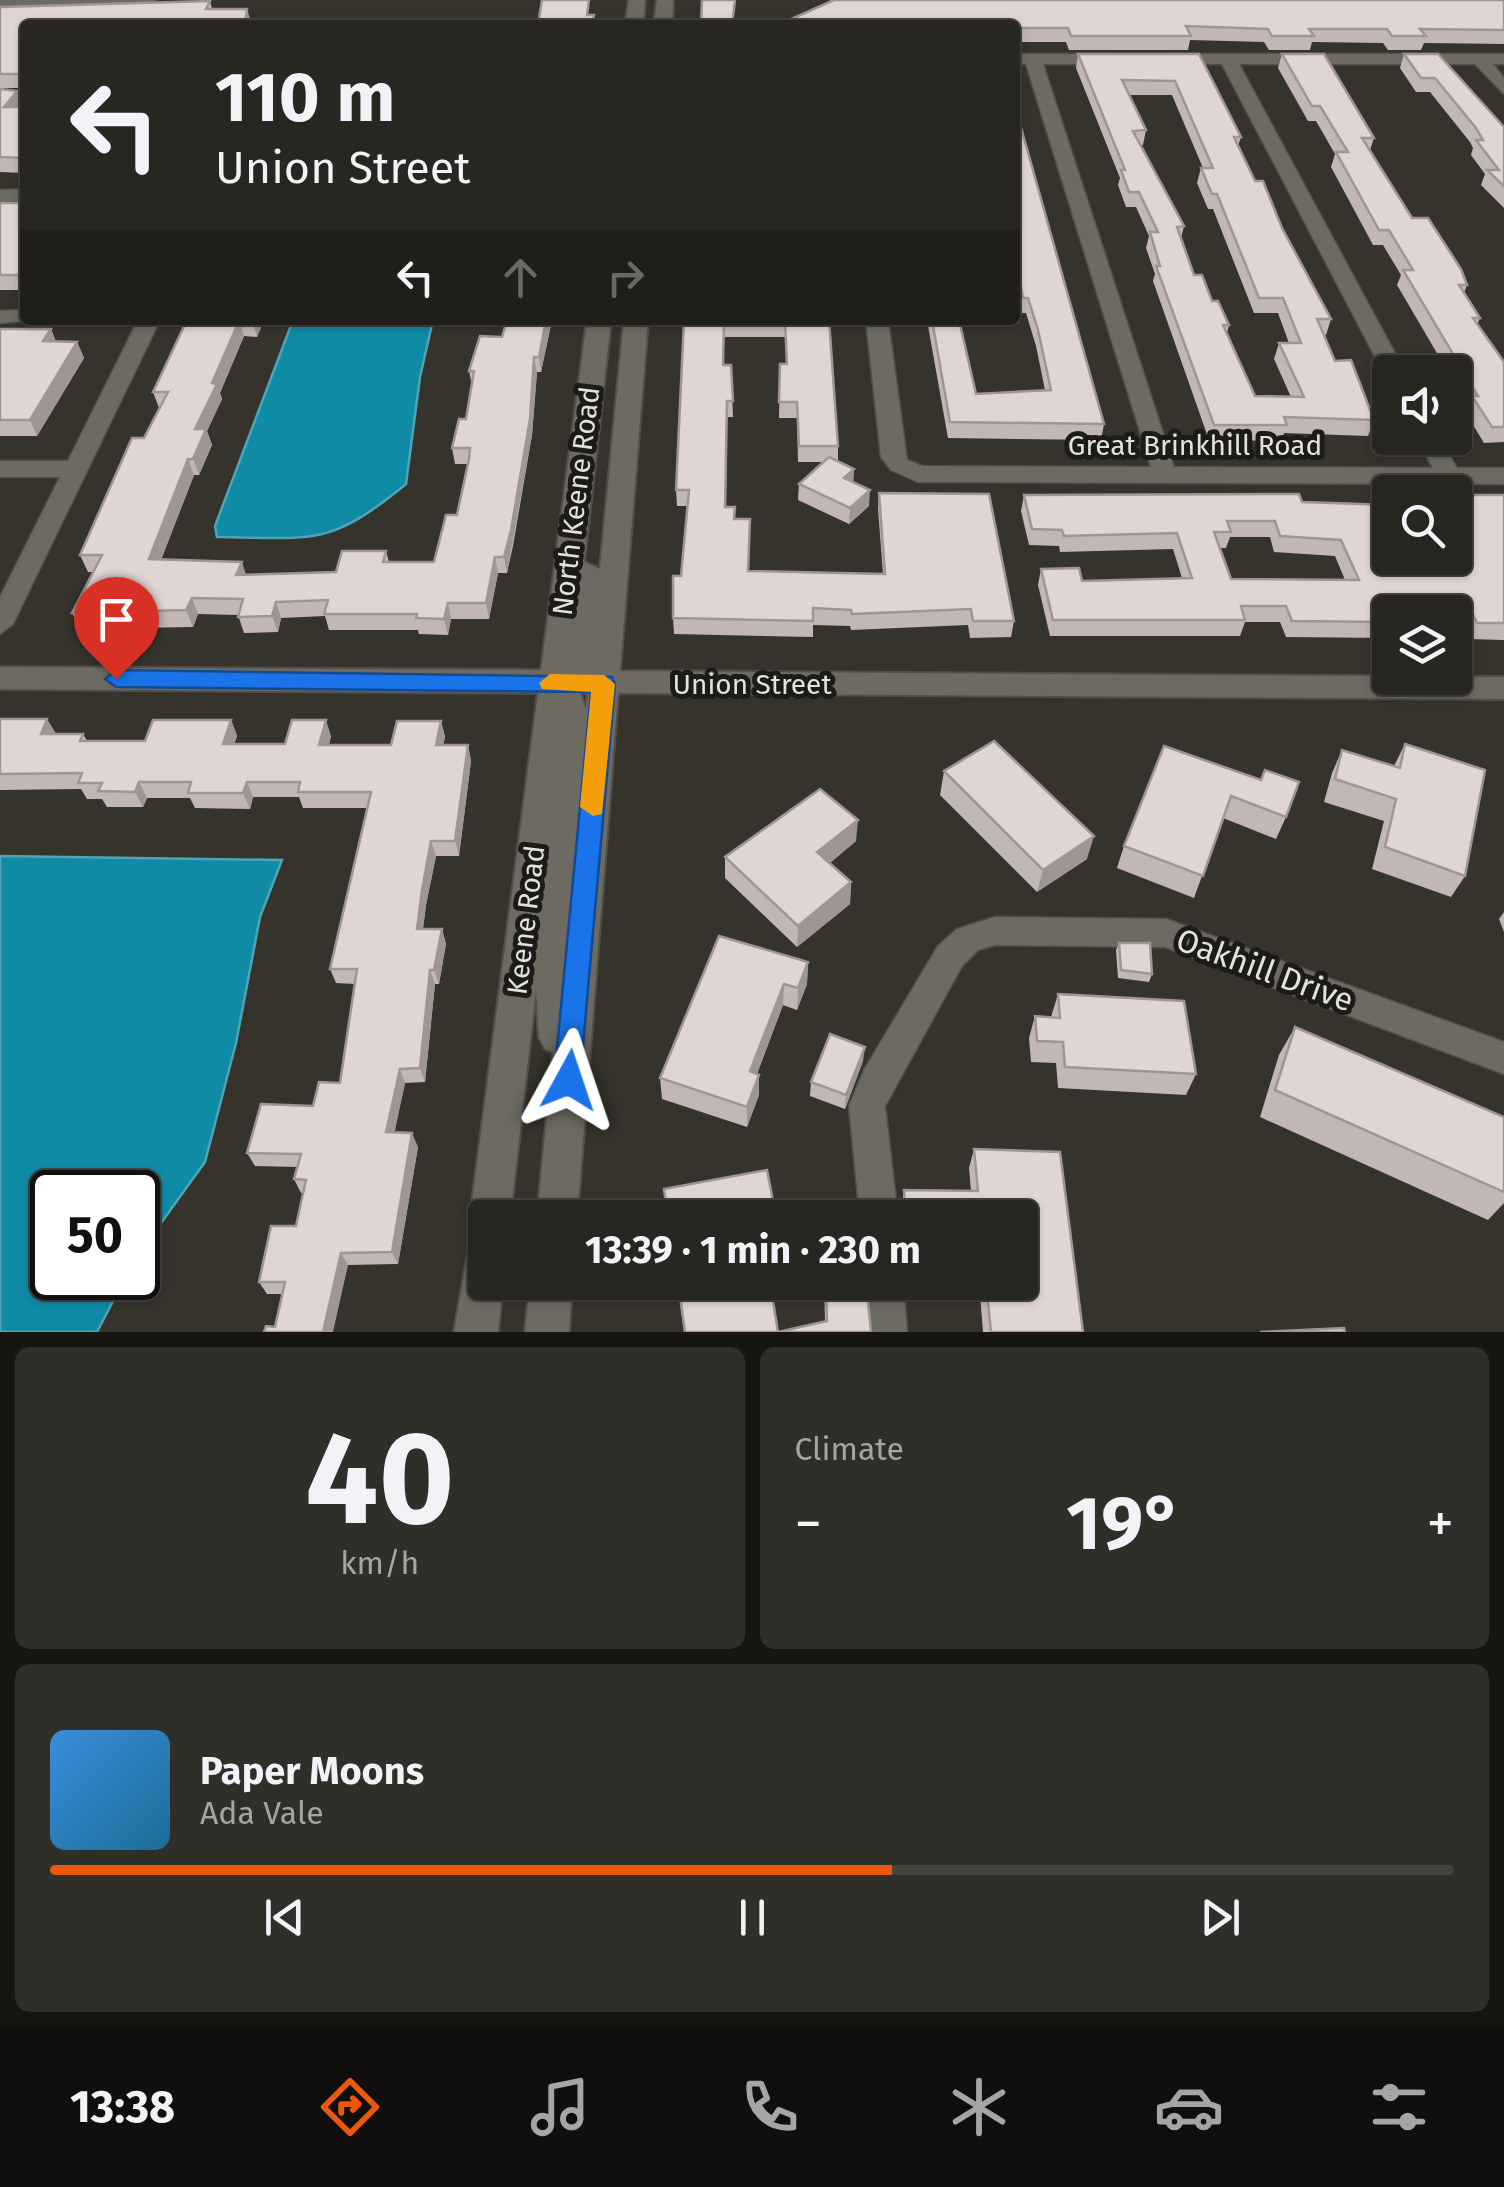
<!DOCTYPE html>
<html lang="en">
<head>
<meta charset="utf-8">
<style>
	body { margin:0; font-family:"Fira Sans",sans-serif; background:#302e29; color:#f1f3f6; height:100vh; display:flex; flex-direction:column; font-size:38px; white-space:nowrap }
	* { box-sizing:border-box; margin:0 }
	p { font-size:32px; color:#a5a5a5 }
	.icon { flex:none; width:55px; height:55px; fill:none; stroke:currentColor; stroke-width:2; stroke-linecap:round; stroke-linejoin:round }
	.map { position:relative; height:1332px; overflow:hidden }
	.panel { display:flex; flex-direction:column; gap:15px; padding:15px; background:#161512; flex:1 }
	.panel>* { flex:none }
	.hud { position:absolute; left:20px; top:20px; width:1000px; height:305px; border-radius:10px; box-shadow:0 2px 8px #0004,0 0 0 2px #44433e; background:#282620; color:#f1f3f6; overflow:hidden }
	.controls { position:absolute; left:1372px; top:355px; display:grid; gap:20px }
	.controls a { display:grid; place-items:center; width:100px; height:100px; border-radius:10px; background:#282620; box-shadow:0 2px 8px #0004,0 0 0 2px #44433e; font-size:50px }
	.speed { position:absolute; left:30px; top:1170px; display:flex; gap:20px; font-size:50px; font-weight:700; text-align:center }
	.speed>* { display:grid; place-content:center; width:130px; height:130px; border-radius:50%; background:#282620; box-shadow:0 2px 8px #0004,0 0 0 2px #44433e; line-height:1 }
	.speed .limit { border:5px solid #111; border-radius:15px; background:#fff; color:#111 }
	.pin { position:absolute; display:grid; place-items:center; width:85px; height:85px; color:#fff; margin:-102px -42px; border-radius:50% 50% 50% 0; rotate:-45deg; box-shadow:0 0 10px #0007 }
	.pin .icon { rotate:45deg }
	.me { position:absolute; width:110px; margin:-55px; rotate:5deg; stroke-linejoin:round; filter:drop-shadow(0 0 8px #0008) }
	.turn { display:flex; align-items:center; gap:35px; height:210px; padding:0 30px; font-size:45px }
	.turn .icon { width:130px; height:130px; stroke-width:2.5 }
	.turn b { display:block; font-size:70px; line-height:85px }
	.lanes { display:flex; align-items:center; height:95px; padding:0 30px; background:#0003; justify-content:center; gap:50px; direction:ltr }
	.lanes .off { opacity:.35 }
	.big { font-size:75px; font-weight:700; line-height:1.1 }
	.panel .tile { flex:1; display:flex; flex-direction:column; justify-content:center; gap:15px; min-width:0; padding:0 35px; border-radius:15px; background:#302e29 }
	.panel .dial { align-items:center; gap:0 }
	.dial b { font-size:130px; line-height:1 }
	.song { display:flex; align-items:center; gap:30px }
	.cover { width:120px; height:120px; border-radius:15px; background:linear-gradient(135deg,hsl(210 70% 55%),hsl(200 70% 35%)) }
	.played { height:10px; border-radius:5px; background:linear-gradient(90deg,#ea580c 60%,#44433e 60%) }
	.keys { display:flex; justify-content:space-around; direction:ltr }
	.heat { display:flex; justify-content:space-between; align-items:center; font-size:55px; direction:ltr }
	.panel .tiles { flex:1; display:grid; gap:15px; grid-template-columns:1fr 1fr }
	.tile:last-child { grid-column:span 2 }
	.trip { position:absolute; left:468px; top:1200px; width:570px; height:100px; border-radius:10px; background:#282620; box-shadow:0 2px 8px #0004,0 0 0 2px #44433e; font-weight:700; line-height:100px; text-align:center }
	.menu { display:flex; height:160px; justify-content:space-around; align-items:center; background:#100f0d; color:#a5a5a5 }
	.menu .icon { width:70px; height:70px }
	.menu .current { color:#ea580c }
	.menu b { font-size:45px; color:#f1f3f6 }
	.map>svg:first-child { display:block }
	.water { fill:#0f8ba5; stroke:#4fa5b6; stroke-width:2.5 }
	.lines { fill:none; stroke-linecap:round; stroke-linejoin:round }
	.street-casing { stroke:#514f49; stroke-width:3 }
	.secondary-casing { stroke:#514f49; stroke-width:4 }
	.street { fill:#6c6a61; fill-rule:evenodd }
	.secondary { fill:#6c6a61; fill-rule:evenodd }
	.wall { fill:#c2b7b6; fill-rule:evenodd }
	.shaded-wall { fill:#9e9594 }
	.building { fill:#e1d5d4; stroke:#9e9594; stroke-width:2.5; fill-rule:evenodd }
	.route { fill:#1a73e8; stroke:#114b97; stroke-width:2.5 }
	.slow { fill:#f59e0b }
	.labels { text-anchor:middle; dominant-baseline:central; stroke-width:10; stroke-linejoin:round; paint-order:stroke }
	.street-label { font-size:28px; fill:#e4e2de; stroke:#1c1b17 }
	.near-street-label { font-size:32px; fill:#e4e2de; stroke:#1c1b17 }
</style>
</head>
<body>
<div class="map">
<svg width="1504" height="1332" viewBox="0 0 1504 1332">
	<rect width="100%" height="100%" fill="#35332b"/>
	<g class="water">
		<path d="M293,320H433L420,377L406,484C328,548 314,538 217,537L215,526Z"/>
		<path d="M0,856L282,860L260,917L236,1043L205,1162L138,1255V1192H52V1278H125L97,1332H0Z"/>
	</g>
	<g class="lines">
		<g class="street-casing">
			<g id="street">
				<path d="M1015,54H1113L1121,59L1113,64H1043L1174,467L1433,468L1416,438H1439L1457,468H1504V484L918,482L891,470L881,457L866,320H888L907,460L922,466L1151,467L1026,64H1015Z"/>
				<path d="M1504,54V64H1493L1504,78V94L1475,64H1239L1405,372H1390V378L1383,372L1222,64H1166L1158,59L1166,54Z"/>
				<rect x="0" y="92" width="25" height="10"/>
				<path d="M25,189V201L0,202V190Z"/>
				<path d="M25,310V320H32L0,323V311Z"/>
				<path d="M138,320H160L13,624L0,634V597L60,477H0V461H68Z"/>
				<path d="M995,917L1166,919L1504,1042V1074L1165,947L995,945L978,950L962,966L885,1106L898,1218H860L849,1106L864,1070L938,946L957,929Z"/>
				<path d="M865,1282H903L907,1332H867Z"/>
			</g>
		</g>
		<g class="secondary-casing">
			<g id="secondary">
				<path d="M0,0H156L148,5L0,9Z"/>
				<path d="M629,0H645L643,25H625Z"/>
				<path d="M657,0H673L672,25H654Z"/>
				<path d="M587,320H611L584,562L600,569L624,320H648L620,671L1504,677V699L618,693L577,1218H537L553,1052L545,1049L539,1037L536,990L510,1218H485V1282H503L498,1332H454L470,1241L484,1236L476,1232L470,1218L538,693L0,689V667L541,670ZM580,693H588L586,709Z"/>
				<path d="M530,1282H572L569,1332H525Z"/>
			</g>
		</g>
		<use href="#street" class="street"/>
		<use href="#secondary" class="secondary"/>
	</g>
	<g class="wall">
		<path d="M830,0H1504V44L1424,43L1421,50H1388L1383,43L1312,42L1310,50H1269L1264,42L1190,40L1188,50H1069L1066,42H1015V25L830,2Z"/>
		<path d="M210,1L212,9L251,22L25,25V88H0V7Z"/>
		<path d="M1078,54H1199L1241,137L1238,146L1255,181L1331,319L1326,335H1324L1335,361L1374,420L1368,436L1284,433L1282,441L1209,440L1153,281L1155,274L1146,248L1149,236L1136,207H1126L1118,185L1120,178L1076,68ZM1129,95H1172L1203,168H1201L1197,183L1208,209H1213L1254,313H1278L1289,343H1279L1274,359L1291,397L1255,396L1227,333L1229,325L1194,275L1181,238L1184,226L1141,145H1143L1146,130Z"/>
		<path d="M1282,54L1374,138L1370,150L1412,218L1467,285L1464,293L1480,318L1477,325L1504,362V442L1484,443L1465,412L1468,406L1455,385V372H1448L1397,285L1401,275L1383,245H1373L1331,167L1335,154L1316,121H1308L1278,68Z"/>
		<path d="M1404,54L1504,127V208L1481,185L1485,174L1471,155L1473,148L1470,142L1430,92H1416L1400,68Z"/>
		<path d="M0,89L22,106L21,107H25V173L0,172Z"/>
		<path d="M1015,106L1104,424L1101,440L948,438L927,320H959L976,394L1045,390L1036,346L1026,313H1021L1015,279Z"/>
		<rect x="0" y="203" width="25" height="87"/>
		<path d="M187,320H264L257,337L244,336L220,393L222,399L207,431L212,445L199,475H194L161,560L246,575L336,572L386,551L389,562H434L457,515L468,464H455L452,448L466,419L472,385L469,371L502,337L552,320L541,372H537L532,435L513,546L507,573H498L489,619H451L448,635L419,634L418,630H329L325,616L281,618L278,632L244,633L238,615L198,614L193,627L80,629L72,613L94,572H88L80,555L159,408L153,392Z"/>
		<path d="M684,320H829L838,446V461L854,469L853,482L869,506L849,524L798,500L799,484L824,462H798L797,418H779L780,364H786L785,337H724V365H731L733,417H727L726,507L735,519H750L749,571L883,574L878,509L879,493L1014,621L1011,637L970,638L968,625L851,630L850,626L813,625V637L674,634L673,618L681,576L687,506H677L676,490Z"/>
		<path d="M0,329H51L56,342H77L84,358L37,436H0Z"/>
		<path d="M1024,495L1302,502L1390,558L1504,495V640L1468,639L1461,622H1455V612H1390V638L1286,637L1280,622H1245L1240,636H1050L1038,585L1041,569L1082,581L1182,578L1173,549L1060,552L1059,546L1029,545L1021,511ZM1230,537H1270L1274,552L1335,556L1345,580L1231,579L1220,548H1226Z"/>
		<path d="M0,719H47L56,734H83L87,741H145L231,720L237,736L234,744H285L331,736L329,745H391L441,721L445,737L443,745H468L471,761L459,856H436L426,905L423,929H442L446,944L439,984H435L425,1082L405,1083L394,1132L418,1147L398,1264L348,1265L275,1327L282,1294H267L259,1282L296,1226L303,1193H301L294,1179L297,1167L255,1166L247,1153L313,1106L340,1083L355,984L336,983L330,969L367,808H303L299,797H253L250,809L195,808L190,798H147L143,807H107L102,799H87L81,789L0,790Z"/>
		<path d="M1405,744L1465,876L1451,897L1372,869L1384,821L1324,802L1332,773L1342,750L1394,766Z"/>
		<path d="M1164,746L1286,817L1276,839L1223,818L1194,898L1117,868L1124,846Z"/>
		<path d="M944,771L1087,859L1037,892L940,795Z"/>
		<path d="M856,841L830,863L851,882L850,904L797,947L725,878V857Z"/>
		<path d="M1504,912V932L1499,919Z"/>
		<path d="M1119,943L1152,974L1149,982L1118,978L1116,950Z"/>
		<path d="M808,962L807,984L797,1010L783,1005L757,1074L759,1075V1095L747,1127L662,1099L660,1078Z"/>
		<path d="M1058,994L1196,1074L1186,1095L1058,1088L1056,1063L1031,1062L1029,1038L1035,1016L1051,1017Z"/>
		<path d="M1295,1027L1504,1117V1203L1488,1220L1260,1117L1279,1055Z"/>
		<path d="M863,1061L845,1109L810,1096L811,1082Z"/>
		<path d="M974,1149L1060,1152L1083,1332H983L979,1282H1020V1218H901V1208L904,1190L971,1191L969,1168Z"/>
		<path d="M774,1206V1218H667Z"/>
		<path d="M677,1282H770L778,1332L825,1321L824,1282H866L871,1332H684Z"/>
	</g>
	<g class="shaded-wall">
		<path d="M247,9L251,22L250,25H245Z"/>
		<path d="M17,91L22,106L10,122L4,107Z"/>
		<path d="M253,320H264L257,337L252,321Z"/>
		<path d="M546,320H552L541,372L539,357Z"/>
		<path d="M239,321L244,336L220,393L222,399L207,431L212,445L199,475L193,459L195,429L212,383Z"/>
		<path d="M51,329L57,345L43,341Z"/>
		<path d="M77,342L84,358L37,436L30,420Z"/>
		<path d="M534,357L537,372L532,435L507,573L504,557Z"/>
		<path d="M188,459L194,475L155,575L149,559Z"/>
		<path d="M854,469L853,485L844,478Z"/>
		<path d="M870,490L869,506L849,524L850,508Z"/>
		<path d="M495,557L498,573L489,619L486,603Z"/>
		<path d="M242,562L247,578L236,575Z"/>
		<path d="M192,598L198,614L193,627L186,610Z"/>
		<path d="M276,602L281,618L278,632L272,616Z"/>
		<path d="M448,603L451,619L448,635L444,619Z"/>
		<path d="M47,719L56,734H41Z"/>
		<path d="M231,720L237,736L229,760L223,744Z"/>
		<path d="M326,720L331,736L325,761L319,745Z"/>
		<path d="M441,721L445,737L440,761L436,745Z"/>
		<path d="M468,745L471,761L459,856L455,841Z"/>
		<path d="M139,782L147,798L143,807L135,792Z"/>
		<path d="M247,782L253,797L250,809L243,793Z"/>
		<path d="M858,820L856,841L816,874L817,852Z"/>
		<path d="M1094,836L1087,859L1037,892L1043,870Z"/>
		<path d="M431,841L436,856L426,905L421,944L417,929L422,890Z"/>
		<path d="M851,882L850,904L797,947L798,926Z"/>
		<path d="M442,929L446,944L439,984L434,970Z"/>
		<path d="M808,962L807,984L797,1010L798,988Z"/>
		<path d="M430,970L435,984L425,1082L420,1068Z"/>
		<path d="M784,984L783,1005L750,1092V1071Z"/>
		<path d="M865,1047L863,1061L845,1109L846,1095Z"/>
		<path d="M400,1069L405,1083L392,1145L386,1132Z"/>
		<path d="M759,1075V1095L747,1127V1107Z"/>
		<path d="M412,1133L418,1147L398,1264L392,1252Z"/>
		<path d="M341,1253L348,1265L333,1332H323Z"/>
	</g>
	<g class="building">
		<path d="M542,0H589L587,15H594L592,25H538Z"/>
		<path d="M702,0H735L732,25H701Z"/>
		<path d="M834,0H1504V30L1420,29L1426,36H1392L1387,29H1309L1314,36H1272L1268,29L1186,26L1191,36H1071L1068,28H1015V25H778Z"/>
		<path d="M210,1L206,9H247L245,25H25V81L23,83L20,74H0V7Z"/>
		<path d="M1078,54H1199L1241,137H1234L1255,181H1263L1282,228L1331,319H1317L1335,361L1351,360L1374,420L1284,417L1287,425H1214L1156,266H1160L1150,232H1158L1139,192H1129L1121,170H1125ZM1122,80L1175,81L1213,168H1201L1212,194H1217L1259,298H1283L1301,343H1279L1304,397L1255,396L1223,325H1229L1218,301H1212L1202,275H1194L1177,227L1184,226L1133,131L1146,130Z"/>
		<path d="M1282,54H1324L1374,138H1362L1412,218H1428L1461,269L1467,285H1459L1480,318H1473L1504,362V427H1492L1472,396H1478L1403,270H1413L1389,230H1379L1336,152H1348L1320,106H1312Z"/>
		<path d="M1404,54H1438L1504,127V186L1487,170H1499L1476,140H1483L1476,128L1435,78H1421Z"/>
		<path d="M0,89L17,91L4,107H25V158L0,157Z"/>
		<path d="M1015,106L1104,424L950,422L932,320H959L976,394L1051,390L1038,330L1028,298H1023L1017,264H1015V238H1016L1015,233Z"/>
		<rect x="0" y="203" width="25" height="72"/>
		<path d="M187,320H253L239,321L212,383L217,384L195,429H206L193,459H188L149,559L242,562L236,575L336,572L342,551H386L383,562H434L446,515H457L469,459L470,448H452L459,419H466L474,371H469L480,336L502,337L507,320H546L539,357H534L530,419L511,530L504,557H495L486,603H448L444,619L416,618L417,614H324L328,600L276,602L272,616L238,617L243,599L192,598L186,610L72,613L102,555H80L132,438H144L168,392H153Z"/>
		<path d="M684,320H829L838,446H799L797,402H779L780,364H787L785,321H724L723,365H731L733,401H727L725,507H735L734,519H750L748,571L885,574L879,493L989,494L1014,621H973L971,609L852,614L851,610L813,608V621L673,618V576H681L689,490H676Z"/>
		<path d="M0,329H51L43,341L77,342L30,420H0Z"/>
		<path d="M829,457L854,469L844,478L870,490L850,508L799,484Z"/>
		<path d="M1299,494L1302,502L1390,505V558H1455V495H1504V623H1477L1469,606L1411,607L1414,612H1390V622L1292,621L1286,606H1241L1245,620H1053L1041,569L1079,568L1082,581L1192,578L1177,533L1064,536L1062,530L1032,529L1024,495ZM1227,521H1275L1280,536L1341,540L1359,580L1231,579L1214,532H1231Z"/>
		<path d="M0,719H47L41,734H83L80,741H145L153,720H231L223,744H285L292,720H326L319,745H391L397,721H441L436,745H468L455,841H431L422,890L417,929H442L434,970H430L420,1068L400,1069L386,1132L412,1133L392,1252L341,1253L323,1332H264L266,1326L275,1327L285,1282H259L271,1226H296L306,1180L294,1179L301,1154L247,1153L261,1104L313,1106L319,1082L340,1083L357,969H330L371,792H298L300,782H247L243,793H188L191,782H139L135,792L98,791L102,783H78L82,773L0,774Z"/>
		<path d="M994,741L1094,836L1043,870L944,771Z"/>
		<path d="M1405,744L1485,770L1465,876L1385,847L1396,799L1335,779L1342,750L1400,768Z"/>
		<path d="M1164,746L1261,780L1265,770L1299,782L1286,817L1231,796L1203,876L1124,846Z"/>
		<path d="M820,789L858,820L817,852L851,882L798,926L725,857Z"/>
		<path d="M719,936L808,962L798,988L784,984L750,1071L759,1075L747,1107L660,1078Z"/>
		<path d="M1119,943H1150L1152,974L1121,970Z"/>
		<path d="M1058,994L1184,1001L1196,1074L1065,1067L1063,1042L1037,1041L1035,1016L1060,1018Z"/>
		<path d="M1295,1027L1504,1117V1192L1275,1090Z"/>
		<path d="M830,1034L865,1047L846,1095L811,1082Z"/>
		<path d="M974,1149L1060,1152L1083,1332H991L986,1282H1020V1218H906L904,1190L978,1191Z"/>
		<path d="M767,1170L774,1206L758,1209L759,1218H668L664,1189Z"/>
		<path d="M678,1282H770L778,1332L827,1321L826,1282H866L871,1332H685Z"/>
		<path d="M1344,1328L1345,1332H1260Z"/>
	</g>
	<path class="route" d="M116,670L612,677L615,684L579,1090L569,1094L559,1090L554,1080L591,692L116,687L105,679Z"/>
	<path class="slow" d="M550,674L604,675L615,684L602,814L593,816L580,807L591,692L542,689L539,683Z"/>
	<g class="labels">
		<g class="street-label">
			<text x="1195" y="445">Great Brinkhill Road</text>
			<text transform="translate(576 501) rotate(-83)">North Keene Road</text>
			<text x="752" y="684">Union Street</text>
			<text transform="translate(526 920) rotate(-83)">Keene Road</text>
		</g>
		<g class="near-street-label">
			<text transform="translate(1265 970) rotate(20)">Oakhill Drive</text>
		</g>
	</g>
</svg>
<div class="controls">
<a><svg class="icon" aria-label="sound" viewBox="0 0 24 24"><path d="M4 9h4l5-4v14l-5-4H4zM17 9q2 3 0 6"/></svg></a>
<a><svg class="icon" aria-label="search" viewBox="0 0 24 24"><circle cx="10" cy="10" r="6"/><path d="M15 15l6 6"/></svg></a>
<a><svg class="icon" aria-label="layers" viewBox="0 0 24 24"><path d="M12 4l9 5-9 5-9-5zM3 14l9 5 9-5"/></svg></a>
</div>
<div class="speed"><div class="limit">50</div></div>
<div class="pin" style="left:116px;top:679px;background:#d93025"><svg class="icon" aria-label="arrive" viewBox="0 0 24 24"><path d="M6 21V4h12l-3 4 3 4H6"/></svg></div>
<svg class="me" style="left:569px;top:1080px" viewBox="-20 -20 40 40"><path d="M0-17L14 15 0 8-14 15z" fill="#1a73e8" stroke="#fff" stroke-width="4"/></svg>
<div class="trip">13:39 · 1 min · 230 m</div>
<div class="hud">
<div class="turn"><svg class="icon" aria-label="left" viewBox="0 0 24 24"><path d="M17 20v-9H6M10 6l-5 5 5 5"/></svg><div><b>110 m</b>Union Street</div></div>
<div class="lanes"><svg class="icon" aria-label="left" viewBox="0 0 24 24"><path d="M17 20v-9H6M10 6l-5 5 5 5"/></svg><svg class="icon off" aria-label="ahead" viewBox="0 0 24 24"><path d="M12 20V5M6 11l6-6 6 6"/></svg><svg class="icon off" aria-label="right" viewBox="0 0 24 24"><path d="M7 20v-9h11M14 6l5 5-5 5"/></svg></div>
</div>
</div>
<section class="panel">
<div class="tiles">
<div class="tile dial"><b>40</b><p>km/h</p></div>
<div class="tile"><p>Climate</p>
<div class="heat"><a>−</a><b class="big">19°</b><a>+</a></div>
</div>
<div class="tile">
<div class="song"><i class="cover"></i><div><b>Paper Moons</b><p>Ada Vale</p></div></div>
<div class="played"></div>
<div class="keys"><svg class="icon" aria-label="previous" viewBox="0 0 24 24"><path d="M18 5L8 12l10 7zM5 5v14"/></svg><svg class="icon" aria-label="pause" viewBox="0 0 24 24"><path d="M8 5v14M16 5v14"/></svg><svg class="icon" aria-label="next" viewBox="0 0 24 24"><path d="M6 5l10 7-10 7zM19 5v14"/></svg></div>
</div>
</div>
</section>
<nav class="menu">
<b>13:38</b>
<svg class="icon current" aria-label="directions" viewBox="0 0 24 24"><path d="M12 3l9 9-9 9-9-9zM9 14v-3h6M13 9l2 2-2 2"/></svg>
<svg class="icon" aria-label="music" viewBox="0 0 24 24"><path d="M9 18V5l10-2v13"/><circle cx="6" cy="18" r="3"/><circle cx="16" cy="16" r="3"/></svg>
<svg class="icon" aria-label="phone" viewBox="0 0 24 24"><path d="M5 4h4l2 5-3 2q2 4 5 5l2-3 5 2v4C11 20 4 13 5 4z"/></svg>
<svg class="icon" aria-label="climate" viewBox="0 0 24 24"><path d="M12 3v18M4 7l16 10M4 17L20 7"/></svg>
<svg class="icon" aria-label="car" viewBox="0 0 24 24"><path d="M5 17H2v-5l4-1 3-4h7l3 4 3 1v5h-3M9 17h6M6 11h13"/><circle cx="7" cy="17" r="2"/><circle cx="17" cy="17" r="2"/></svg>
<svg class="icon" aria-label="filters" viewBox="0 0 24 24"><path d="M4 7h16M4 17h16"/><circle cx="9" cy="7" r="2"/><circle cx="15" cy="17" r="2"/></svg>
</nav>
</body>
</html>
